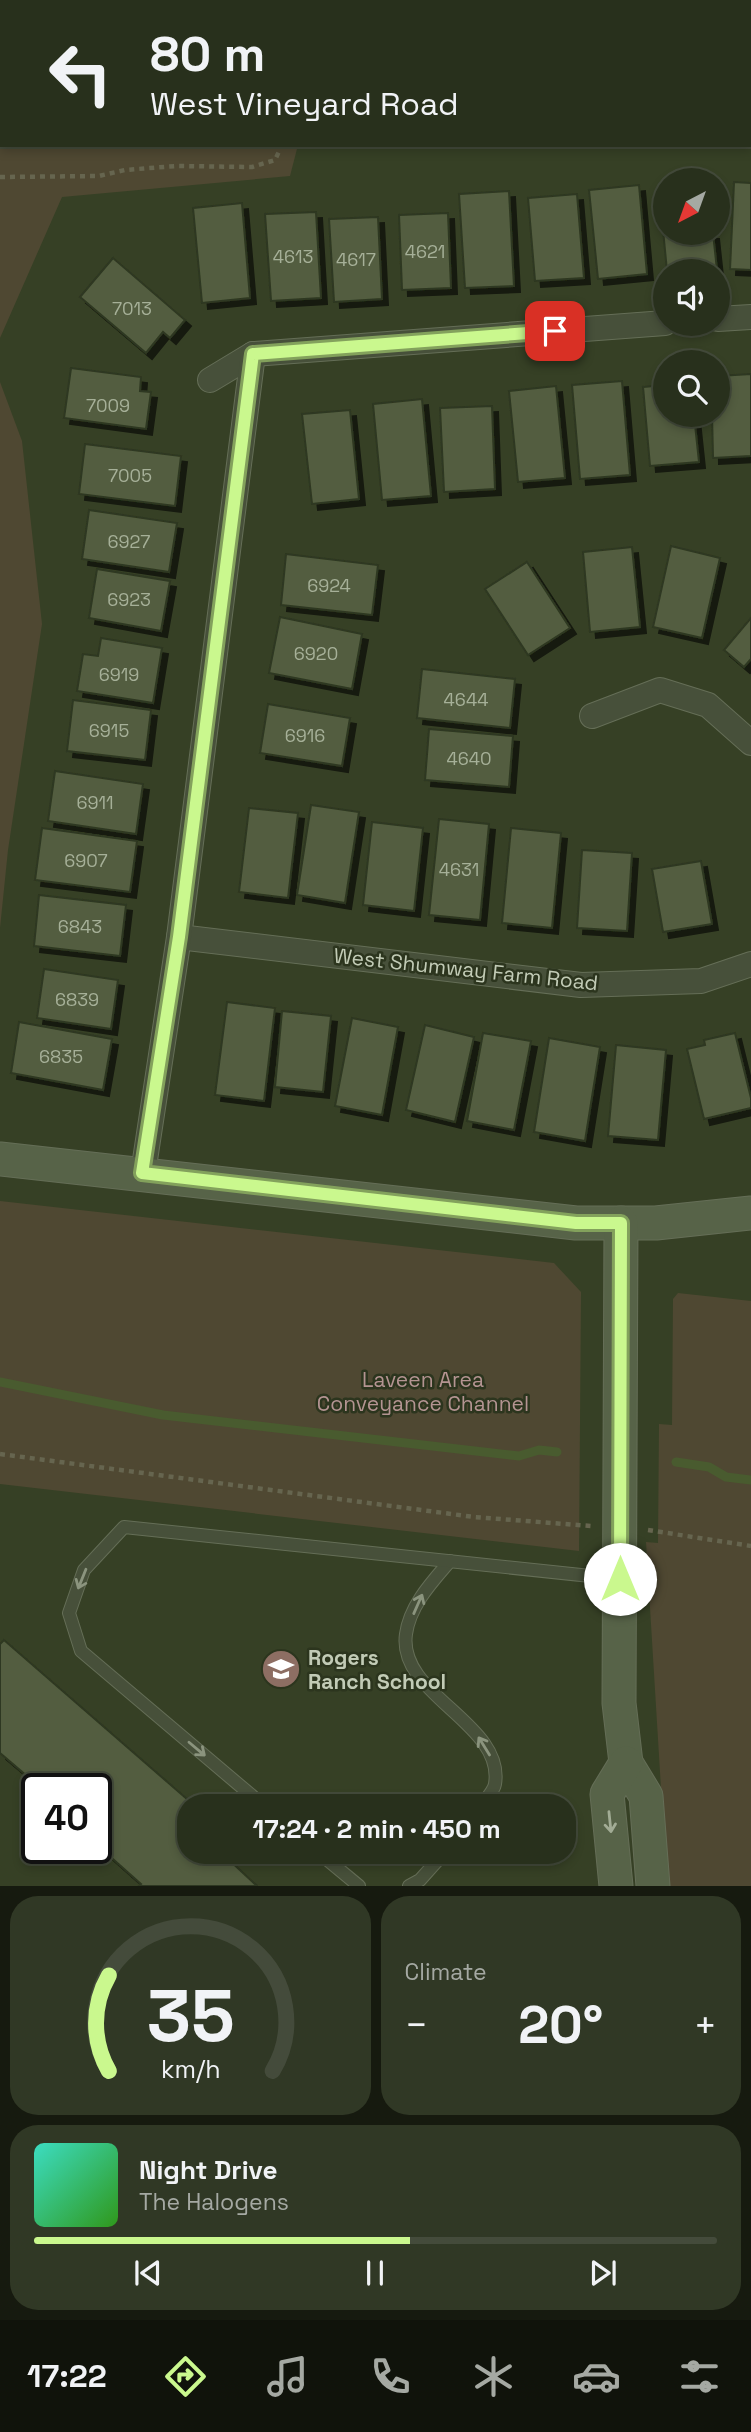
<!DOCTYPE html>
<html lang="en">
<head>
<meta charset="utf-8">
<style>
	body { margin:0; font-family:"Space Grotesk",sans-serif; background:#303825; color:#f1f3f6; height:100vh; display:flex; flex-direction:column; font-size:26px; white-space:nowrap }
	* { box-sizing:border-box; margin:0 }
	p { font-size:23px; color:#a5a9a3 }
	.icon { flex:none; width:38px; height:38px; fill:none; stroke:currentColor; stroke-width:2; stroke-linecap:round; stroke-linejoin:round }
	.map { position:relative; height:1886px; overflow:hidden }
	.side { display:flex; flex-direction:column; gap:10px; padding:10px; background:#161a0f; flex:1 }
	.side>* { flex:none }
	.banner { position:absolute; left:0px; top:0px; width:752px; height:147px; box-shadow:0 4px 10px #0003,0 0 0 2px #444b3b; background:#28301c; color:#f1f3f6; overflow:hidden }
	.needle { width:46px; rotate:221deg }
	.controls { position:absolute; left:653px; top:168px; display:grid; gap:14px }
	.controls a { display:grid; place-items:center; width:77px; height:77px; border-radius:50%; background:#28301c; box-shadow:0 4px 10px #0003,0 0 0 2px #444b3b; font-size:35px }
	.speed { position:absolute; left:21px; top:1773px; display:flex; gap:14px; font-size:35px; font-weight:700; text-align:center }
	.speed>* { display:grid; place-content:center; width:91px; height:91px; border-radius:50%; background:#28301c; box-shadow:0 4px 10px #0003,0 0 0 2px #444b3b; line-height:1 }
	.speed .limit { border:4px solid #111; border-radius:10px; background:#fff; color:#111 }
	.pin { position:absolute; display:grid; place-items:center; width:60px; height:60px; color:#fff; margin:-30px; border-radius:14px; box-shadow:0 4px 10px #0006 }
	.me { position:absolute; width:77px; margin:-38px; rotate:0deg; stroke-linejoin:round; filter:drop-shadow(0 0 5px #0008) }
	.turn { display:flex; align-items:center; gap:24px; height:147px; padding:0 35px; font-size:32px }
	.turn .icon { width:91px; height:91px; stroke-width:2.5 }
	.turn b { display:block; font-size:49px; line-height:60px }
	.big { font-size:52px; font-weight:800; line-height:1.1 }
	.side .widget { flex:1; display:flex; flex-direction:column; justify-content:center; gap:10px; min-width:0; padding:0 24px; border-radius:28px; background:#303825 }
	.side .dial { align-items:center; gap:0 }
	.dial svg { height:182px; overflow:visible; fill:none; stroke:#444b3b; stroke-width:7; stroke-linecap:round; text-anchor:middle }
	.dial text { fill:#f1f3f6; stroke:none }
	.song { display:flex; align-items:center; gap:21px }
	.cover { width:84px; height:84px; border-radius:10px; background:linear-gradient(135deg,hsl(170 70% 55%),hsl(110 70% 35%)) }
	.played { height:7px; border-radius:4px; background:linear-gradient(90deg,#caf88e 55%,#444b3b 55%) }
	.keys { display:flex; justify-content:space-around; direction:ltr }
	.heat { display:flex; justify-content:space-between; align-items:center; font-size:38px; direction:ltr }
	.side .tiles { flex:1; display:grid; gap:10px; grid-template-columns:1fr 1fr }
	.widget:last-child { grid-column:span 2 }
	.trip { position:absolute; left:177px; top:1794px; width:399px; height:70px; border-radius:28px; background:#28301c; box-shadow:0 4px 10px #0003,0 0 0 2px #444b3b; font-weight:800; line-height:70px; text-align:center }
	.tabs { display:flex; height:112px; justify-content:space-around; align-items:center; background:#10130b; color:#a5a9a3 }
	.tabs .icon { width:49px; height:49px }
	.tabs .on { color:#caf88e }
	.tabs b { font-size:32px; color:#f1f3f6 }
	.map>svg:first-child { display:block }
	.green { fill:#4f4832 }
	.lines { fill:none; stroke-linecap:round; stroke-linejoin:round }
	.stream { stroke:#495b2f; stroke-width:9 }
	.building { fill:#525d3f; stroke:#2e3720; stroke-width:2; filter:url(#shadow) }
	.lane-casing { stroke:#656e57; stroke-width:14 }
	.street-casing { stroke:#656e57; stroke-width:26 }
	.secondary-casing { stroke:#656e57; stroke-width:35 }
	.path { stroke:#66654f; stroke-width:4.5; stroke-dasharray:5 5; stroke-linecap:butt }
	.lane { stroke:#47503a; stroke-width:12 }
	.street { stroke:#47503a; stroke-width:24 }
	.secondary { stroke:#576348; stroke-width:33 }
	.oneway { stroke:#8b947e }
	.oneway2 { stroke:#a2ac95 }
	.route-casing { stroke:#83a15c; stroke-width:18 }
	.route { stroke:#caf88e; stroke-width:12 }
	.labels { text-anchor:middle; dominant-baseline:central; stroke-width:5; stroke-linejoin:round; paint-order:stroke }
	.number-label { font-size:18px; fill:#a6b098 }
	.street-label { font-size:21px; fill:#c2cbb6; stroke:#2c351e }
	.park-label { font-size:21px; fill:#b49492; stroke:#2c351e }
	.poi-label { font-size:21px; font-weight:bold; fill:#c2cbb6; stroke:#2c351e; text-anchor:start }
</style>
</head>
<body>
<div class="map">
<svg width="751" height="1886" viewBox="0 0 751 1886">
	<defs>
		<filter id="shadow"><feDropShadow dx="6" dy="6" stdDeviation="0" flood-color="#0009"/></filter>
	</defs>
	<rect width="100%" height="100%" fill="#364025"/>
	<g class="green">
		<path d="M0,0L60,2H2V145H298L290,176L62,197L0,338Z"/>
		<path d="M0,382L22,441L42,624L8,850L0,928Z"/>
		<path d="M0,1201L554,1263L581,1292L579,1551L0,1484Z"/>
		<path d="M678,1293L751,1301V1886H669L666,1870L646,1542L658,1543L659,1424L672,1425L673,1299Z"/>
	</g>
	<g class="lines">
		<g class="stream">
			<path d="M0,1382L163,1415L519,1456L539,1450L557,1452"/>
			<path d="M676,1462L709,1467L726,1477L751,1480"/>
		</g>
	</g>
	<g class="building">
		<path d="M734,182L751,183V270L730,269Z"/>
		<path d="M639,185L647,274L598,279L589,190Z"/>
		<path d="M665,188V233H713L717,270L667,271L659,189Z"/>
		<path d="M509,191L514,286L465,288L459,194Z"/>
		<path d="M577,194L584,278L535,281L528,198Z"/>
		<path d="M242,203L250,298L202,303L193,208Z"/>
		<path d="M316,212L321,298L271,301L265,214Z"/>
		<path d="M448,213L451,288L402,290L399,215Z"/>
		<path d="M378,217L382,299L334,302L329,219Z"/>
		<path d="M113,258L185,320L170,338L163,332L146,353L80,297Z"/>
		<path d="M71,368L141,377L140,391L151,392L146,429L64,418Z"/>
		<path d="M751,374V456L713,458L712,415H718V376Z"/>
		<path d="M622,381L630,475L580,479L572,385Z"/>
		<path d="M665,385V415H694L699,462L650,466L643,387Z"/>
		<path d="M556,386L565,478L518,482L509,391Z"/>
		<path d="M422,399L431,496L382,500L373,404Z"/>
		<path d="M492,406L495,489L444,492L440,408Z"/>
		<path d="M350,410L359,499L312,504L302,414Z"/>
		<path d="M85,444L181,456L175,506L79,494Z"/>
		<path d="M89,510L177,523L169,572L82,559Z"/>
		<path d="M671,546L720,558L702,638L653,627Z"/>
		<path d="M632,547L640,627L590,632L583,552Z"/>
		<path d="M286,554L378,565L372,615L281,605Z"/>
		<path d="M527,562L570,628L528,655L485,589Z"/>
		<path d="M97,569L170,581L161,631L89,618Z"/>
		<path d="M280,617L362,634L352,689L269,673Z"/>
		<path d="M751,618V659L744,667L724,650Z"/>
		<path d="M101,638L162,648L153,703L77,691L83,654L98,656Z"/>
		<path d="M422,669L515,679L510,728L417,718Z"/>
		<path d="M73,700L151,710L145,760L67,751Z"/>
		<path d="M268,704L350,718L342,766L260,753Z"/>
		<path d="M429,729L513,736L509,787L425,780Z"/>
		<path d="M55,771L143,784L136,834L48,821Z"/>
		<path d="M311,805L359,812L345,903L297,895Z"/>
		<path d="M249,808L298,813L288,898L239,892Z"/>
		<path d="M439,819L489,824L480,920L429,915Z"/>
		<path d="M372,822L423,828L414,911L363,905Z"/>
		<path d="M42,828L137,841L130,892L35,880Z"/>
		<path d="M511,828L561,833L552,928L502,923Z"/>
		<path d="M582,850L632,853L627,931L577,928Z"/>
		<path d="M701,861L712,924L663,932L652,869Z"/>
		<path d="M39,895L126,905L120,956L34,946Z"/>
		<path d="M44,969L118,980L111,1029L37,1018Z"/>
		<path d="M227,1002L275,1008L264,1101L215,1095Z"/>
		<path d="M282,1011L331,1016L323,1092L275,1087Z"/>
		<path d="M352,1018L398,1027L382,1115L335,1106Z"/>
		<path d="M19,1022L112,1039L103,1090L11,1073Z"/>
		<path d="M425,1025L474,1037L455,1122L406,1110Z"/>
		<path d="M483,1033L531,1041L514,1130L467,1121Z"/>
		<path d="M735,1033L751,1098V1108L704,1119L687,1049L705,1045L704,1040Z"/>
		<path d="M549,1038L600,1047L585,1141L534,1132Z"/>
		<path d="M616,1045L666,1050L658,1140L608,1136Z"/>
		<path d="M4,1640L195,1806H189V1852H233L227,1858L257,1886H139L141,1884L96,1844V1788H41L0,1753V1644Z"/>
	</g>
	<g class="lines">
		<g class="lane-casing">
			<g id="lane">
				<path d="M450,1561C432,1582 410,1605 406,1634C397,1695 505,1723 495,1784C494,1791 485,1800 481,1806"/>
				<path d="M264,1806L81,1651L69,1613L84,1570L124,1527L619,1579"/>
				<path d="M318,1852L359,1886"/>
				<path d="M409,1886L420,1880L445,1852"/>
			</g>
		</g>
		<g class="street-casing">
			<g id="street">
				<path d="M718,319L751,317"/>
				<path d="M210,380L253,354L665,323"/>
				<path d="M592,716L660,690L708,705L751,743"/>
				<path d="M179,937L581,985L701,981L751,964"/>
				<path d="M143,1173L179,937L253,354"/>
			</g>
		</g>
		<g class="secondary-casing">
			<g id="secondary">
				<path d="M0,1159L576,1223H656L751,1213"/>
				<path d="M621,1223L619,1703L626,1763L646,1796L653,1886"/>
				<path d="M616,1886L607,1794L626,1763"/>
			</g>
		</g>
		<g class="path">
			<path d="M296,2L297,0"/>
			<path d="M0,177L99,176L125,170L176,166L252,167L275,160L282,145"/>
			<path d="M0,1454L474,1517L591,1526"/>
			<path d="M648,1530L751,1546"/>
		</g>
		<use href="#lane" class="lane"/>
		<use href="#street" class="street"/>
		<use href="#secondary" class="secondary"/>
	</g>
	<defs><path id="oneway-shaft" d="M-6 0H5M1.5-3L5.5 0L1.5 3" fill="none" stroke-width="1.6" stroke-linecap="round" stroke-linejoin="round" transform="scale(1.75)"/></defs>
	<g class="oneway">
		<use href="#oneway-shaft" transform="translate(82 1579) rotate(112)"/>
		<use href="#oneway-shaft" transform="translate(418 1604) rotate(-66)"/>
		<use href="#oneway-shaft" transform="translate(484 1746) rotate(-122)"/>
		<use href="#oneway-shaft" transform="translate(197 1749) rotate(40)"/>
	</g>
	<use class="oneway2" href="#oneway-shaft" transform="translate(610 1822) rotate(84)"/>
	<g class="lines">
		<g class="route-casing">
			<path id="route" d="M555,331L253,354L179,937L142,1173L576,1223H621L620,1579"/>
		</g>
		<use href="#route" class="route"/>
	</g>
	<defs>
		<g id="school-disc" transform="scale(2.0125)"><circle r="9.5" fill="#8d6e63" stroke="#2c351e"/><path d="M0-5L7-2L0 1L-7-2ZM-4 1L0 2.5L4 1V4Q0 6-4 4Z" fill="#fff"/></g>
	</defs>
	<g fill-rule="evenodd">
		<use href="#school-disc" x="281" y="1669"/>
	</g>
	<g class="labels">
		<g class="number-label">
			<text x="425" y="251">4621</text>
			<text x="293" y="256">4613</text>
			<text x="356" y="259">4617</text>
			<text x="132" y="308">7013</text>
			<text x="108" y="405">7009</text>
			<text x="130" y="475">7005</text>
			<text x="129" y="541">6927</text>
			<text x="329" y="585">6924</text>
			<text x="129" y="599">6923</text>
			<text x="316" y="653">6920</text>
			<text x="119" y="674">6919</text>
			<text x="466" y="699">4644</text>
			<text x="109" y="730">6915</text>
			<text x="305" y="735">6916</text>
			<text x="469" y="758">4640</text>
			<text x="95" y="802">6911</text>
			<text x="86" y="860">6907</text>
			<text x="459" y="869">4631</text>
			<text x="80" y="926">6843</text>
			<text x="77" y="999">6839</text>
			<text x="61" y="1056">6835</text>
		</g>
		<g class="street-label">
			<text transform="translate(466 969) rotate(6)">West Shumway Farm Road</text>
		</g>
		<g class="park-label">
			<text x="423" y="1379">Laveen Area<tspan x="423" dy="24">Conveyance Channel</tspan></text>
		</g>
		<g class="poi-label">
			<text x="308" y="1657">Rogers<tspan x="308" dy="24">Ranch School</tspan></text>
		</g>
	</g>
</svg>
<div class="controls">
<a><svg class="needle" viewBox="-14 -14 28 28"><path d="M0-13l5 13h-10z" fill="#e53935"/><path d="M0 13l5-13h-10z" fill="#a5a9a3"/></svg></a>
<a><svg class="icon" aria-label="sound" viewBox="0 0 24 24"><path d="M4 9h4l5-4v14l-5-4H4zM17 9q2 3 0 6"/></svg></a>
<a><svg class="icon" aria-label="search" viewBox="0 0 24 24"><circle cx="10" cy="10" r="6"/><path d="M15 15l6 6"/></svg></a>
</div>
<div class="speed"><div class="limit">40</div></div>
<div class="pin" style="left:555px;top:331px;background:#d93025"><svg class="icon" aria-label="arrive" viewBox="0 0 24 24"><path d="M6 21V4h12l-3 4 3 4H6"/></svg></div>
<svg class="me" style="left:620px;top:1579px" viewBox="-20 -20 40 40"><circle r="19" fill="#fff"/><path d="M0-13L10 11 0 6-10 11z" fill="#caf88e"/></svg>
<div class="trip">17:24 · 2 min · 450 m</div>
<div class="banner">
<div class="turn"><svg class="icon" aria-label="left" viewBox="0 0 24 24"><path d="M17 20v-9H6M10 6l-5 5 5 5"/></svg><div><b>80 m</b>West Vineyard Road</div></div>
</div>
</div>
<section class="side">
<div class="tiles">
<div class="widget dial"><svg viewBox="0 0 100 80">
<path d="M14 69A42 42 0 1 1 86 69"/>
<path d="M14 69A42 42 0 0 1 14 27" stroke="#caf88e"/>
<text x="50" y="56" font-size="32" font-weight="700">35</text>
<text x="50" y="72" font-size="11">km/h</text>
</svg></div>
<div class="widget"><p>Climate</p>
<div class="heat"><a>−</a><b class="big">20°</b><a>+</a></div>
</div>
<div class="widget">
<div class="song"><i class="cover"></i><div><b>Night Drive</b><p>The Halogens</p></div></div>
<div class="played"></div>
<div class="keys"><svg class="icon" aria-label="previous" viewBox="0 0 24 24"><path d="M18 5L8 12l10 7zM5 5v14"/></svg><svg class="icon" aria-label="pause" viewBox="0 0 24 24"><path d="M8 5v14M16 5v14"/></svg><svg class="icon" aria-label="next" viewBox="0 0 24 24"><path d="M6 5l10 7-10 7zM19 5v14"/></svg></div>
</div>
</div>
</section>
<nav class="tabs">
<b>17:22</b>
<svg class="icon on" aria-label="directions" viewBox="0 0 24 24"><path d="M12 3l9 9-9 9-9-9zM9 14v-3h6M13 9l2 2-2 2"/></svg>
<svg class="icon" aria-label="music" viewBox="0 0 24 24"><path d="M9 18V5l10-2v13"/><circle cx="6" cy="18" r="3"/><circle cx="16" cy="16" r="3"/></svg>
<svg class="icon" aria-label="phone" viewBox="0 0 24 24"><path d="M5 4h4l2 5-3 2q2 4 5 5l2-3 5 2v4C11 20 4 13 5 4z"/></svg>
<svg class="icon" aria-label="climate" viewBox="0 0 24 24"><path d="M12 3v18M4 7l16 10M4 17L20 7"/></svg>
<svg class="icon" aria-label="car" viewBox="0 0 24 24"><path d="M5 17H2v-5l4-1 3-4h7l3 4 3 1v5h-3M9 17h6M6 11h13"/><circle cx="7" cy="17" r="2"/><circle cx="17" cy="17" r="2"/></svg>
<svg class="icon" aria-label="filters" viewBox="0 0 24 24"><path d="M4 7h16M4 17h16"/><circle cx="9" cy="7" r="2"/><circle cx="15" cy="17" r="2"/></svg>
</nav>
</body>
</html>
